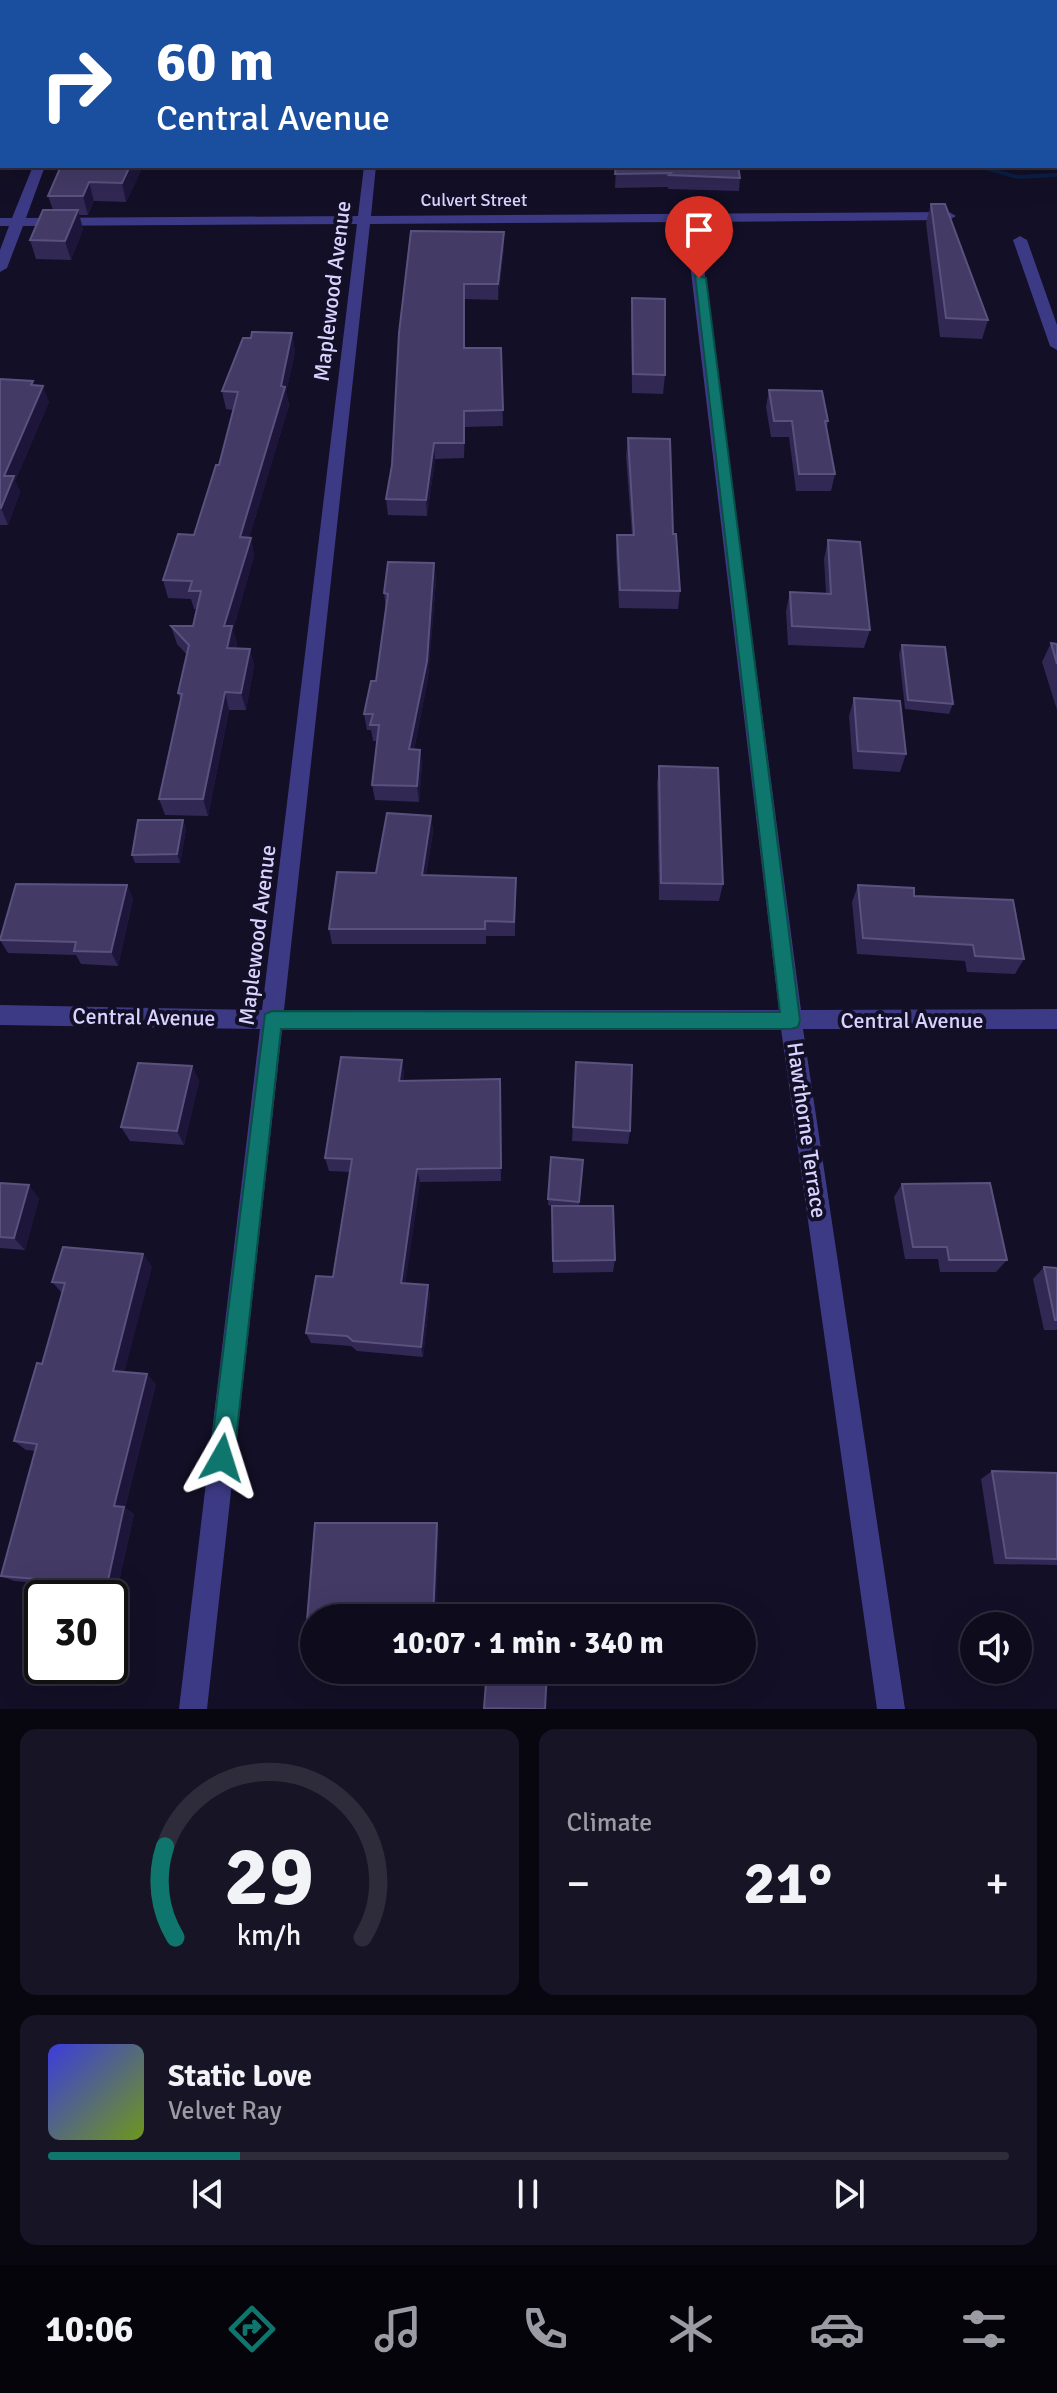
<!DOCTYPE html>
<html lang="en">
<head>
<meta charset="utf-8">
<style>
	body { margin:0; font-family:Signika,sans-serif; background:#171425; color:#f1f3f6; height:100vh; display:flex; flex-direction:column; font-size:30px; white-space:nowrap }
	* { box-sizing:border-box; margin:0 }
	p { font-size:26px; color:#9b9ba3 }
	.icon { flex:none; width:44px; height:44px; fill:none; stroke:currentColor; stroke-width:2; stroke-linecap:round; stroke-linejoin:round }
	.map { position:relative; height:1709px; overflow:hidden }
	.details { display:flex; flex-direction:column; gap:20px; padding:20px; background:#08060f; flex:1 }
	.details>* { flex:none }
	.guide { position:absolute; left:0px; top:0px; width:1058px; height:168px; box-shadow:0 8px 32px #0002,0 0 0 2px #2e2b3b; background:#1a4fa0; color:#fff; overflow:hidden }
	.tools { position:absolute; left:960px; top:1612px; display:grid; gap:16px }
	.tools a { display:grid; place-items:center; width:72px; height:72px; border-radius:50%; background:#0e0b1c; box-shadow:0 8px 32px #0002,0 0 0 2px #2e2b3b; font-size:40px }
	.speed { position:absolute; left:24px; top:1580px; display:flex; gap:16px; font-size:40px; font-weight:700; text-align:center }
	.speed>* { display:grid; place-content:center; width:104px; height:104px; border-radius:50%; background:#0e0b1c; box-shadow:0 8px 32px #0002,0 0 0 2px #2e2b3b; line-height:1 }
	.speed .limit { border:4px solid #111; border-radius:12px; background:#fff; color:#111 }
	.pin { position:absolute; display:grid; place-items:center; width:68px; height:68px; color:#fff; margin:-82px -34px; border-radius:50% 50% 50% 0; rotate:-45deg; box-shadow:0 0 8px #0007 }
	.pin .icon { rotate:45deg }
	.me { position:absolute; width:88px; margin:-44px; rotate:6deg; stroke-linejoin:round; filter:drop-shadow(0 0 6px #0008) }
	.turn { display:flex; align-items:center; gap:28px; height:168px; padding:0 24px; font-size:36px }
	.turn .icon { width:104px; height:104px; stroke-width:2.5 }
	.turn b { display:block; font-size:56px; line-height:68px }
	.big { font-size:60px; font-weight:700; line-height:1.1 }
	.details .widget { flex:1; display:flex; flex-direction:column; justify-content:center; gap:12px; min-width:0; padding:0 28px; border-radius:16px; background:#171425 }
	.details .dial { align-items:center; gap:0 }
	.dial svg { height:208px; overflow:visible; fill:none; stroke:#2e2b3b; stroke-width:7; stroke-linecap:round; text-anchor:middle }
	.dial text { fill:#f1f3f6; stroke:none }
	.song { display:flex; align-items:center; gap:24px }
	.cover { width:96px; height:96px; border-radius:12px; background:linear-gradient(135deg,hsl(240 70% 55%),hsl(80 70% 35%)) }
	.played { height:8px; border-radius:4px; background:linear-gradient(90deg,#0f766e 20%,#2e2b3b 20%) }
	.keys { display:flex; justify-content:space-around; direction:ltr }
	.heat { display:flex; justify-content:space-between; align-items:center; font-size:44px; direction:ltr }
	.details .tiles { flex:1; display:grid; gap:20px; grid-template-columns:1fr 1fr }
	.widget:last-child { grid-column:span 2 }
	.trip { position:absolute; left:300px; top:1604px; width:456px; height:80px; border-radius:40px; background:#0e0b1c; box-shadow:0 8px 32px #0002,0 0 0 2px #2e2b3b; font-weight:700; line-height:80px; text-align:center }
	.menu { display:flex; height:128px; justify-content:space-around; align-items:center; background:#06040b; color:#9b9ba3 }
	.menu .icon { width:56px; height:56px }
	.menu .active { color:#0f766e }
	.menu b { font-size:36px; color:#f1f3f6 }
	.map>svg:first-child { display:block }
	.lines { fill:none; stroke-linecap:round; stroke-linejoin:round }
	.stream { fill:#0a1f44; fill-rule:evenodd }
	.street { fill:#3d3a85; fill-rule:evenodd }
	.wall { fill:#312854 }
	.shaded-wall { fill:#1d163a }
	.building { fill:#433a66; stroke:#5a527e; stroke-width:2 }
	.route { fill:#0f766e; stroke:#0a4d48; stroke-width:2 }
	.labels { text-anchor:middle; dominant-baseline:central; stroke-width:8; stroke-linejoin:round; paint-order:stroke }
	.far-street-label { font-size:18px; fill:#d9d4ff; stroke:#130f26 }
	.street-label { font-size:22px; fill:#d9d4ff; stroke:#130f26 }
</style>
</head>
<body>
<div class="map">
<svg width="1057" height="1709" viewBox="0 0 1057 1709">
	<rect width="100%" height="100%" fill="#130f26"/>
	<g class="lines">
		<g class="stream">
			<path d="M23,0H39L36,2H20Z"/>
			<path d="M54,0H78L81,2H57Z"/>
			<path d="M128,0H160L157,2H125Z"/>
			<path d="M611,0H618L619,2H612Z"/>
			<rect x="0" y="3" width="2" height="5"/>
			<path d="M971,166H984L1017,175L1057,173V177L1017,179Z"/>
		</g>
		<g class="street">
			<path d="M33,166H45L26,218L358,216L364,166H376L371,216L949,212L956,216L949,220L698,222L801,1010L1057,1009V1029H803L905,1709H877L781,1029L282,1030L207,1709H179L260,1029L0,1025V1005L262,1010L357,224L23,226L7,268L0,272V250L9,226H0V218H12ZM685,222L779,1010H284L370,224Z"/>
			<path d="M1020,236L1027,240L1057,325V350L1050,346L1013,240Z"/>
		</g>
	</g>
	<g class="wall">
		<path d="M61,166H143L126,202L94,201L88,215H79L83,229L71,260L36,259L30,240L53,210L48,196Z"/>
		<path d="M616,166L740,178L739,191L668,189V187L615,188Z"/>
		<path d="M931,204L988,320L982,339L940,337L926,223Z"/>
		<path d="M504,248L498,300L464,299V348H501L503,426L465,427L464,458L435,459L427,516L388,515L386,499L392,465L399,333Z"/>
		<path d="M632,298L665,375L663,394L632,393L631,317Z"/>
		<path d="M292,333L295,352L286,392L289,405L249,538H251L254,556L233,630L237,644L236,648L250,649L254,666L246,710H229L208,816L165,815L159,799L181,701L178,693L187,655L177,644L171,626H193L197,609H194L191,599L168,598L163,580L194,535L219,465L233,410L226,409L222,391L251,338Z"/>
		<path d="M0,379L33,381L34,385L49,402L15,481L20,492L8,525H0Z"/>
		<path d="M769,390L828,421L827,428L835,474L831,491H796L789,437H771L766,407Z"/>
		<path d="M628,438L673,534L680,591L678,609L619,608L616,553L617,535H632L626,456Z"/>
		<path d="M828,540L870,630L864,648L788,645L786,611L790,592L826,593L824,559Z"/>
		<path d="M434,563L436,580L428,678L414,750H420L422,765L419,802L375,800L372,785L378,741H373L371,730H367L364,714L376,681L386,610L384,593Z"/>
		<path d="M1051,643L1057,644V710L1042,662Z"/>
		<path d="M902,645L953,704L949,714L905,709L899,654Z"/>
		<path d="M854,698L906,754L900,772L853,769L849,716Z"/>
		<path d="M659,766L723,884L719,901L659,900L657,784Z"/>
		<path d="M431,816L433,832L426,875L516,878L515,936H486V944H332L329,929L376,873Z"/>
		<path d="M183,820L186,829L180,863H135L132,855Z"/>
		<path d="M127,885L133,899L118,966L81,964L76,955L8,953L0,940Z"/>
		<path d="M858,885L914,896L1024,959L1015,974L967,972L965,961L857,954L852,902Z"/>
		<path d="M402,1060L404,1074L403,1081L500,1079L501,1181L420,1182L405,1283L428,1285L430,1296L423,1357L357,1351L351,1346L311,1343L306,1333L333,1277L350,1172L329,1171L325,1158Z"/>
		<path d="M576,1062L630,1131L628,1144L572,1141Z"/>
		<path d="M192,1066L199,1081L184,1145L130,1141L121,1127Z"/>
		<path d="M551,1157L583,1160L579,1206L615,1260L613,1272L553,1273L552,1219V1206H553L548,1205Z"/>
		<path d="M0,1183L39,1198L25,1250L0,1248Z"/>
		<path d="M902,1184L1007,1260L996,1272H940L938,1259H905L894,1197Z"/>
		<path d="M152,1266L124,1372L156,1384L125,1508L134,1514L117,1590L14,1581L1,1576L35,1451L26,1450L14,1441L42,1364L62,1293L52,1282Z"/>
		<path d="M1044,1267L1057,1268V1330H1044L1033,1279Z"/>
		<path d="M992,1471L1057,1473V1565L994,1564L981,1479Z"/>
	</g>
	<g class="shaded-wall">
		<path d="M2,132V161L0,166V136Z"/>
		<path d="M130,166H143L126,202L122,183Z"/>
		<path d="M89,182L94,201L88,215L83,196Z"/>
		<path d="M78,210L83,229L71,260L65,241Z"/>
		<path d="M504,232V248L498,300V284Z"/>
		<path d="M292,333L295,352L286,392L289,405L244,555L240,537L281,386Z"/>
		<path d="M33,381L38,397L43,386L49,402L15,481L20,492L8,525L1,508L4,476Z"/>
		<path d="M434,443L435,459L427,516L426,500Z"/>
		<path d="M251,538L254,556L233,630L237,644L232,666L227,648L224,626Z"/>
		<path d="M434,563L436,580L428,678L411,765L409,749Z"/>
		<path d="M250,649L254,666L246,710L241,693Z"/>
		<path d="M225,692L229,710L208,816L203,799Z"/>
		<path d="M420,750L422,765L419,802L417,786Z"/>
		<path d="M431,816L433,832L423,890L422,875Z"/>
		<path d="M183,820L186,829L180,863L177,854Z"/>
		<path d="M127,885L133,899L118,966L111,952Z"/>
		<path d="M402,1060L404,1074L402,1095L399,1081Z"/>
		<path d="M192,1066L199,1081L184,1145L177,1131Z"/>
		<path d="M417,1169L420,1182L404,1294L401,1283Z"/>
		<path d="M29,1185L39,1198L25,1250L14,1238Z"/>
		<path d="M143,1254L152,1266L122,1381L113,1371Z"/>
		<path d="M428,1285L430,1296L423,1357L421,1347Z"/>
		<path d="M147,1374L156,1384L125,1508L134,1514L117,1590L107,1585L114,1506Z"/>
		<path d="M437,1523L439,1530L436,1618H433Z"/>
	</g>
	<g class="building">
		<path d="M319,0H350L349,2H318Z"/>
		<path d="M2,39V132L0,136V42Z"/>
		<path d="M61,166H130L122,183L89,182L83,196H48Z"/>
		<path d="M616,166H738L740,178L669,175L671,173L615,174Z"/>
		<path d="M931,204H945L988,320L946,318Z"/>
		<path d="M43,210H78L65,241L30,240Z"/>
		<path d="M411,231L504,232L498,284H464V348H501L503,410L464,411V443H434L426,500L386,499L392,465L399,333Z"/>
		<path d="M632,298L665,299V375L633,374Z"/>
		<path d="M252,332L292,333L281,386L285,387L240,537L251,538L224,626H232L227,648L250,649L241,693L225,692L203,799H159L182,694L178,693L189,645L171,626H193L201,591H189L192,581L163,580L178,534L194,535L216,465H219L238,392L222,391L243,338H251Z"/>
		<path d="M0,379L33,381L31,385L43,386L4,476H14L1,508H0Z"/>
		<path d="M769,390L822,391L828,421H825L835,474H799L792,421H774Z"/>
		<path d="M628,438L670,439L673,534H676L680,591L620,590L617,535H634Z"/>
		<path d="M828,540L860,542L870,630L792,626L790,592L831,594Z"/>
		<path d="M388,562L434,563L427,661L409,749L420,750L417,786L372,785L379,725H370L373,714H364L371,681H376L388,594L384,593Z"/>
		<path d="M1051,643L1057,644V664Z"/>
		<path d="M902,645L945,647L953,704L908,700Z"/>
		<path d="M854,698L900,701L906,754L858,751Z"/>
		<path d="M659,766L718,768L723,884L661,883Z"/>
		<path d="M387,813L431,816L422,875L516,878L514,922L485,921V929H329L337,872L376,873Z"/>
		<path d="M138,820H183L177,854L132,855Z"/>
		<path d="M16,884L127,885L111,952L74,951L76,942L0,940Z"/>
		<path d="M858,885L914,888V896L1013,900L1024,959L975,956L973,945L863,938Z"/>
		<path d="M341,1057L402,1060L399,1081L500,1079L501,1168L417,1169L401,1283L428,1285L421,1347L353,1341L347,1336L306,1333L316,1276L333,1277L352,1159L325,1158Z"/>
		<path d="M576,1062L632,1065L630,1131L573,1127Z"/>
		<path d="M138,1063L192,1066L177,1131L121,1127Z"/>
		<path d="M551,1157L583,1160L579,1202L548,1199Z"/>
		<path d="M0,1183L29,1185L14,1238L0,1237Z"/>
		<path d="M990,1183L1007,1260H949L947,1247H913L902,1184Z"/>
		<path d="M552,1206H613L615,1260L553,1261Z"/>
		<path d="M63,1247L143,1254L113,1371L147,1374L114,1506L124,1507L107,1585L1,1576L37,1444L14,1441L37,1363L42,1364L65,1283L52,1282Z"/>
		<path d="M1044,1267L1057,1268V1320H1055Z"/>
		<path d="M992,1471L1057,1473V1559L1006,1558Z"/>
		<path d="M315,1523H437L433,1618H314V1621H307Z"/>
		<path d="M491,1615L537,1618H491Z"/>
		<path d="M487,1670H547L545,1709L484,1708Z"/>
	</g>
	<path class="route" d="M695,275L706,278L800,1020L798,1027L791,1029H281L234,1458L230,1467L222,1470L213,1467L210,1458L265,1014L272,1011L780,1012Z"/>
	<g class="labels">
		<g class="far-street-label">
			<text x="474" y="200">Culvert Street</text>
		</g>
		<g class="street-label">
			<text transform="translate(332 291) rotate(-83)">Maplewood Avenue</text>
			<text transform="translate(257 935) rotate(-83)">Maplewood Avenue</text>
			<text transform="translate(144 1017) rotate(1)">Central Avenue</text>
			<text x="912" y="1020">Central Avenue</text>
			<text transform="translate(807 1130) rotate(82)">Hawthorne Terrace</text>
		</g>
	</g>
</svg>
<div class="tools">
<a><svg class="icon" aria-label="sound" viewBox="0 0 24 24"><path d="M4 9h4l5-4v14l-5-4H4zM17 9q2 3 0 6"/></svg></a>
</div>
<div class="speed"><div class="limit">30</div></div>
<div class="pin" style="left:699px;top:278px;background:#d93025"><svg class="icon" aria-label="arrive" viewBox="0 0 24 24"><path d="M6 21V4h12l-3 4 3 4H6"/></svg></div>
<svg class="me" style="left:222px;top:1458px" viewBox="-20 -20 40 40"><path d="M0-17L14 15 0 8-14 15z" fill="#0f766e" stroke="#fff" stroke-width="4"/></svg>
<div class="trip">10:07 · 1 min · 340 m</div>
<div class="guide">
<div class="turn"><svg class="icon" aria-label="right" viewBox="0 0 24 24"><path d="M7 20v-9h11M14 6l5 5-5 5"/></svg><div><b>60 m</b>Central Avenue</div></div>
</div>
</div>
<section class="details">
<div class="tiles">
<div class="widget dial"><svg viewBox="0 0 100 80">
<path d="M14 69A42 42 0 1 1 86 69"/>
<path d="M14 69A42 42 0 0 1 10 34" stroke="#0f766e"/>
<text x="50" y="56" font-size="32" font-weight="700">29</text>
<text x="50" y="72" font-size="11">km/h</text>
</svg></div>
<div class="widget"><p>Climate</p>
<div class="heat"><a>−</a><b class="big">21°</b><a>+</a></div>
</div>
<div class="widget">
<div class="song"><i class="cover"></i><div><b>Static Love</b><p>Velvet Ray</p></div></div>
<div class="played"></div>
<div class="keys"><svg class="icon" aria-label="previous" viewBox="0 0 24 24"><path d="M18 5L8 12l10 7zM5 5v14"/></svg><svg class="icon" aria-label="pause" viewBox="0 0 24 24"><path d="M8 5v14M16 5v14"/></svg><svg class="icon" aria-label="next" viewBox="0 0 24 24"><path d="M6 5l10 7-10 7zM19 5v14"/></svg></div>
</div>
</div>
</section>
<nav class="menu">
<b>10:06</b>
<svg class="icon active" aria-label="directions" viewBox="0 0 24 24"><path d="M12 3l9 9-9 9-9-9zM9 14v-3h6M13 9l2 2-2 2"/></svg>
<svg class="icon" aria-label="music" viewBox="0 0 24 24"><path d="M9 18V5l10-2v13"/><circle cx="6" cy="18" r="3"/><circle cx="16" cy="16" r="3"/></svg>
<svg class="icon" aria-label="phone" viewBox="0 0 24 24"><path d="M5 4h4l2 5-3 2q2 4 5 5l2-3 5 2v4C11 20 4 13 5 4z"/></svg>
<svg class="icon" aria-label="climate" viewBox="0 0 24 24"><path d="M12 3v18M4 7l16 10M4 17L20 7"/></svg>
<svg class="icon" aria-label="car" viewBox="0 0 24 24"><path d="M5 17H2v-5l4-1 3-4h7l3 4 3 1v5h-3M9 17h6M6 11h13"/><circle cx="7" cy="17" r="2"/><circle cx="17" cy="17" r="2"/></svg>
<svg class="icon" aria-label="filters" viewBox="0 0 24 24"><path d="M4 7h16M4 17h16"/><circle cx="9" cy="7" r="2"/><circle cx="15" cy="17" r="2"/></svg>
</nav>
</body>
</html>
